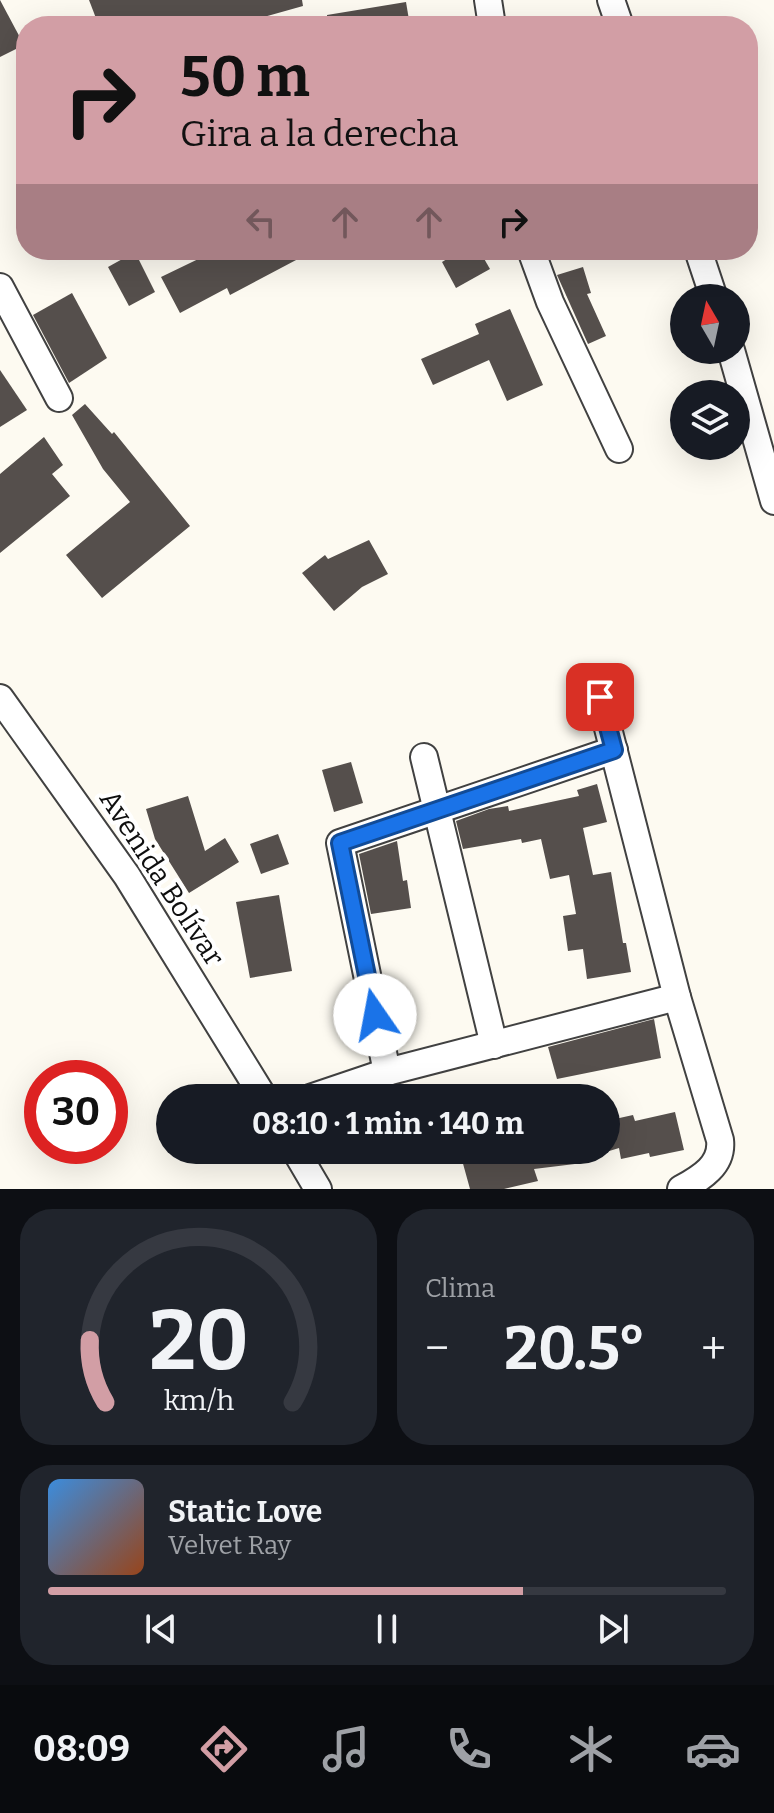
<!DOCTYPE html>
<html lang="es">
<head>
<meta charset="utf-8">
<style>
	body { margin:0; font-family:Bitter,serif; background:#20242c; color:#f1f3f6; height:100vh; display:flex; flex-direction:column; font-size:30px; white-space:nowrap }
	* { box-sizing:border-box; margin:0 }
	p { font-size:26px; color:#9ea1a6 }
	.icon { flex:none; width:44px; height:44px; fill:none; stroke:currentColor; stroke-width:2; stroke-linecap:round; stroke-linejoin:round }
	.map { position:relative; height:1189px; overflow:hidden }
	.side { display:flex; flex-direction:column; gap:20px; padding:20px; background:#0d0f14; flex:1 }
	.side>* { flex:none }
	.hud { position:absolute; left:16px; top:16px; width:742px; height:244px; border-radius:32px; box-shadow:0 8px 32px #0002; background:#d29ea5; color:#111; overflow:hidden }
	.needle { width:52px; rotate:351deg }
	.tools { position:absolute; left:670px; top:284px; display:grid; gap:16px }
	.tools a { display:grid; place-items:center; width:80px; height:80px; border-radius:50%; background:#171b24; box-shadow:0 8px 32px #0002; font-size:40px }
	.speed { position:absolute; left:24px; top:1060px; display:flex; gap:16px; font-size:40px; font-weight:700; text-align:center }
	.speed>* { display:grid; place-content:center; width:104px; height:104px; border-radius:50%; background:#171b24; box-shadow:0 8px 32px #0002; line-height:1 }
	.speed .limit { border:12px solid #d22; background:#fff; color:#111 }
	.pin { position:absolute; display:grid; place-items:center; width:68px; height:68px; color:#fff; margin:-34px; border-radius:16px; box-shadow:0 4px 12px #0006 }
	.me { position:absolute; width:88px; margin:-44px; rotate:348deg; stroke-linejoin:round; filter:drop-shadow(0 0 6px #0008) }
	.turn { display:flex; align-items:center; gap:28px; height:168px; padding:0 32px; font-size:36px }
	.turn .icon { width:104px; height:104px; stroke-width:2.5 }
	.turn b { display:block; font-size:56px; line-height:68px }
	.lanes { display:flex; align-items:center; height:76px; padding:0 32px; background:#0003; justify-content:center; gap:40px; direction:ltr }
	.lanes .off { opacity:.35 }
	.big { font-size:60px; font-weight:700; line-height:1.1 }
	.side .widget { flex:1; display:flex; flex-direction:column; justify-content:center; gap:12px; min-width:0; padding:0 28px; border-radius:32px; background:#20242c }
	.side .dial { align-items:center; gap:0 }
	.dial svg { height:208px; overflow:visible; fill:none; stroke:#363941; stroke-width:7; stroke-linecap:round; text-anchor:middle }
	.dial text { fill:#f1f3f6; stroke:none }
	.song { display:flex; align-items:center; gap:24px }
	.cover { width:96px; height:96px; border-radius:12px; background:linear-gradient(135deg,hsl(210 70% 55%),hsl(20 70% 35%)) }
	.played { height:8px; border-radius:4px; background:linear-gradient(90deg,#d29ea5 70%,#363941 70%) }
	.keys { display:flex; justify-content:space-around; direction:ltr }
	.heat { display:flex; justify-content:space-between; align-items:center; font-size:44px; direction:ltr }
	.side .tiles { flex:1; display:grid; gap:20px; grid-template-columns:1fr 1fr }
	.widget:last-child { grid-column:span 2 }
	.trip { position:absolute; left:156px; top:1084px; width:464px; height:80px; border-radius:40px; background:#171b24; box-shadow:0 8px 32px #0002; font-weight:700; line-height:80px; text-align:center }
	.dock { display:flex; height:128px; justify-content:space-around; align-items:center; background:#090b0e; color:#9ea1a6 }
	.dock .icon { width:56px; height:56px }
	.dock .active { color:#d29ea5 }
	.dock b { font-size:36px; color:#f1f3f6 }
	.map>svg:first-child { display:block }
	.building { fill:#554f4c }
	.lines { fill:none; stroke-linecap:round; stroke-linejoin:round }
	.minor-casing { stroke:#414141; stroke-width:30 }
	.minor { stroke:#fff; stroke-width:26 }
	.route-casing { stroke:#114b97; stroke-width:20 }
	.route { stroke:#1a73e8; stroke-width:14 }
	.labels { text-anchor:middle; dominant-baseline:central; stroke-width:8; stroke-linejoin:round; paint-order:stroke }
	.street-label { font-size:28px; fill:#0e0e0e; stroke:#fff }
</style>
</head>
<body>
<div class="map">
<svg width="774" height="1189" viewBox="0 0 774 1189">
	<rect width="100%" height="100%" fill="#fdfaf1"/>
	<g class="building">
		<path d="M0,0L24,45L0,57Z"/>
		<path d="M89,0H302L303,6L232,26H99Z"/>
		<path d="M406,2L410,26H328L327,15Z"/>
		<path d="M217,250H315L230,295L227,288L180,313L161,277Z"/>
		<path d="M462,250H479L490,269L456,288L442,262Z"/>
		<path d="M135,252L155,292L129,306L108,267Z"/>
		<path d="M583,267L591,293L587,294L606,336L588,344L557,275Z"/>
		<path d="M72,293L107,358L69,383L33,315Z"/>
		<path d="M510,309L543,385L507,401L489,360L433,385L421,359L479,334L475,324Z"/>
		<path d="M0,370L27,410L0,427Z"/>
		<path d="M85,404L112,434L114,432L190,526L102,598L66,555L130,502L103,469L72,415Z"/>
		<path d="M44,437L63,465L52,474L70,496L0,553V474Z"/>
		<path d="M369,540L388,574L362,587L334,611L302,573L325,555L328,559Z"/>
		<path d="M351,762L363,803L334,812L322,770Z"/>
		<path d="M597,784L607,822L583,828L593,875L611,872L623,943H626L631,972L587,979L583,949L568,951L563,916L576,914L569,875L550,879L541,839L522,843L521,839L463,849L456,821L489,809L508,806L509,811L579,796L577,790Z"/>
		<path d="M188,796L205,851L225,838L239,862L189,893L155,839L146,809Z"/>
		<path d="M278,834L289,864L261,874L250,844Z"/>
		<path d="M397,841L403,881L407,880L411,908L371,914L359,854Z"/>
		<path d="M279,895L292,971L250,978L236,902Z"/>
		<path d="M654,1019L661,1058L557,1079L548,1047Z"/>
		<path d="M675,1112L684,1150L650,1157L649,1153L621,1159L619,1148L606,1152V1121L633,1115L635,1121Z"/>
		<path d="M501,1150H582L583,1163L534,1169L538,1181L504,1189H470L462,1160Z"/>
	</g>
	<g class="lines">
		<g class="minor-casing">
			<g id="minor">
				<path d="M488,0L492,26"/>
				<path d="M611,0L620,26"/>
				<path d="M531,250L550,302L619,449"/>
				<path d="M698,250L714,298"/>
				<path d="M0,287L59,398"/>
				<path d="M731,350L774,501"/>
				<path d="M600,697L677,997L720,1140C723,1165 701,1178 681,1189"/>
				<path d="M0,698L127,876L264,1098"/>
				<path d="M424,757L494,1045"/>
				<path d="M387,1072L340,843L614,750"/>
				<path d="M310,1098L387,1072L677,997"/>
				<path d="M295,1150L318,1189"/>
			</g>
		</g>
		<use href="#minor" class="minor"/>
	</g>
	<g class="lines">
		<g class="route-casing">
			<path id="route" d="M375,1015L340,843L614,750L600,697"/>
		</g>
		<use href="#route" class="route"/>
	</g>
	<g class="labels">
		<g class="street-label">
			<text transform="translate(162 878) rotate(57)">Avenida Bolívar</text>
		</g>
	</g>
</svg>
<div class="tools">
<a><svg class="needle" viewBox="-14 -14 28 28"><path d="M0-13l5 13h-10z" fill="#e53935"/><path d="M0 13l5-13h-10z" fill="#9ea1a6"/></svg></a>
<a><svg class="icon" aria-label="layers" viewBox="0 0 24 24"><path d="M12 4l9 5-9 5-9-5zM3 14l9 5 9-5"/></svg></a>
</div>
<div class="speed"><div class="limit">30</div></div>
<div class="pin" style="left:600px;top:697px;background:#d93025"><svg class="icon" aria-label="arrive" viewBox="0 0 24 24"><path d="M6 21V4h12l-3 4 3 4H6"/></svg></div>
<svg class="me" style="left:375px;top:1015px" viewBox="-20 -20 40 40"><circle r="19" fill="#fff"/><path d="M0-13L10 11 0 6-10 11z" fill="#1a73e8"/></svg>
<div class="trip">08:10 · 1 min · 140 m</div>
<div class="hud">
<div class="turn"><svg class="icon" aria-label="right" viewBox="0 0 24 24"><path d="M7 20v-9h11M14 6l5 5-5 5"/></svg><div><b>50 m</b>Gira a la derecha</div></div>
<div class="lanes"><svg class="icon off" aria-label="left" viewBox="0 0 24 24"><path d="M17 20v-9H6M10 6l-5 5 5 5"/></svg><svg class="icon off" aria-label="ahead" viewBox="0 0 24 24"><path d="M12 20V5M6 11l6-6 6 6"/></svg><svg class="icon off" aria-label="ahead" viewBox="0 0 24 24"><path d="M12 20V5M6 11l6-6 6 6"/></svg><svg class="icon" aria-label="right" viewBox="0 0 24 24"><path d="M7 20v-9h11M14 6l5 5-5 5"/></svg></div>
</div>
</div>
<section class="side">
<div class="tiles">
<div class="widget dial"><svg viewBox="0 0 100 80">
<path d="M14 69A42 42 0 1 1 86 69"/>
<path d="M14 69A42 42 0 0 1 8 45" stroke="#d29ea5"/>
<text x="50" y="56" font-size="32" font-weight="700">20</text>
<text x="50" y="72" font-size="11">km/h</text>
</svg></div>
<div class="widget"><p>Clima</p>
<div class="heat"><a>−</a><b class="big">20.5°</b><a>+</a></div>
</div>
<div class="widget">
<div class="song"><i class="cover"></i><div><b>Static Love</b><p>Velvet Ray</p></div></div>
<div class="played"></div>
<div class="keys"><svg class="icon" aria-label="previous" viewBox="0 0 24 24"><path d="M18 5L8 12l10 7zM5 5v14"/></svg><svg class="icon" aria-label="pause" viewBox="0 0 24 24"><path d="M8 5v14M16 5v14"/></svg><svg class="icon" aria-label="next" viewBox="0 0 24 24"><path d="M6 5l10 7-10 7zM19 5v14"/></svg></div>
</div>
</div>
</section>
<nav class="dock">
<b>08:09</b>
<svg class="icon active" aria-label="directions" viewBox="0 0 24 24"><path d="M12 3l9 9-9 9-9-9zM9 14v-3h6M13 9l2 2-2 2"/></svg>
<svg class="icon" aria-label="music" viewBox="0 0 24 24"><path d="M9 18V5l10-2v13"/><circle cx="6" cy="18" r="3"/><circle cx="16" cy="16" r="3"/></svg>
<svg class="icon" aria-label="phone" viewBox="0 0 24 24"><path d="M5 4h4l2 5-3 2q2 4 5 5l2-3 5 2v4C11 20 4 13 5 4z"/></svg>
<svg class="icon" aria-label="climate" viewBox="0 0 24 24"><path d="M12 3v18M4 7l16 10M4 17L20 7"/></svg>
<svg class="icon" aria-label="car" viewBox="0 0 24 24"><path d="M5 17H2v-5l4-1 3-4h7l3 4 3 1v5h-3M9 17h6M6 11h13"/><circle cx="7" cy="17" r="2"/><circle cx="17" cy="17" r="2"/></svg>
</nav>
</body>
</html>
